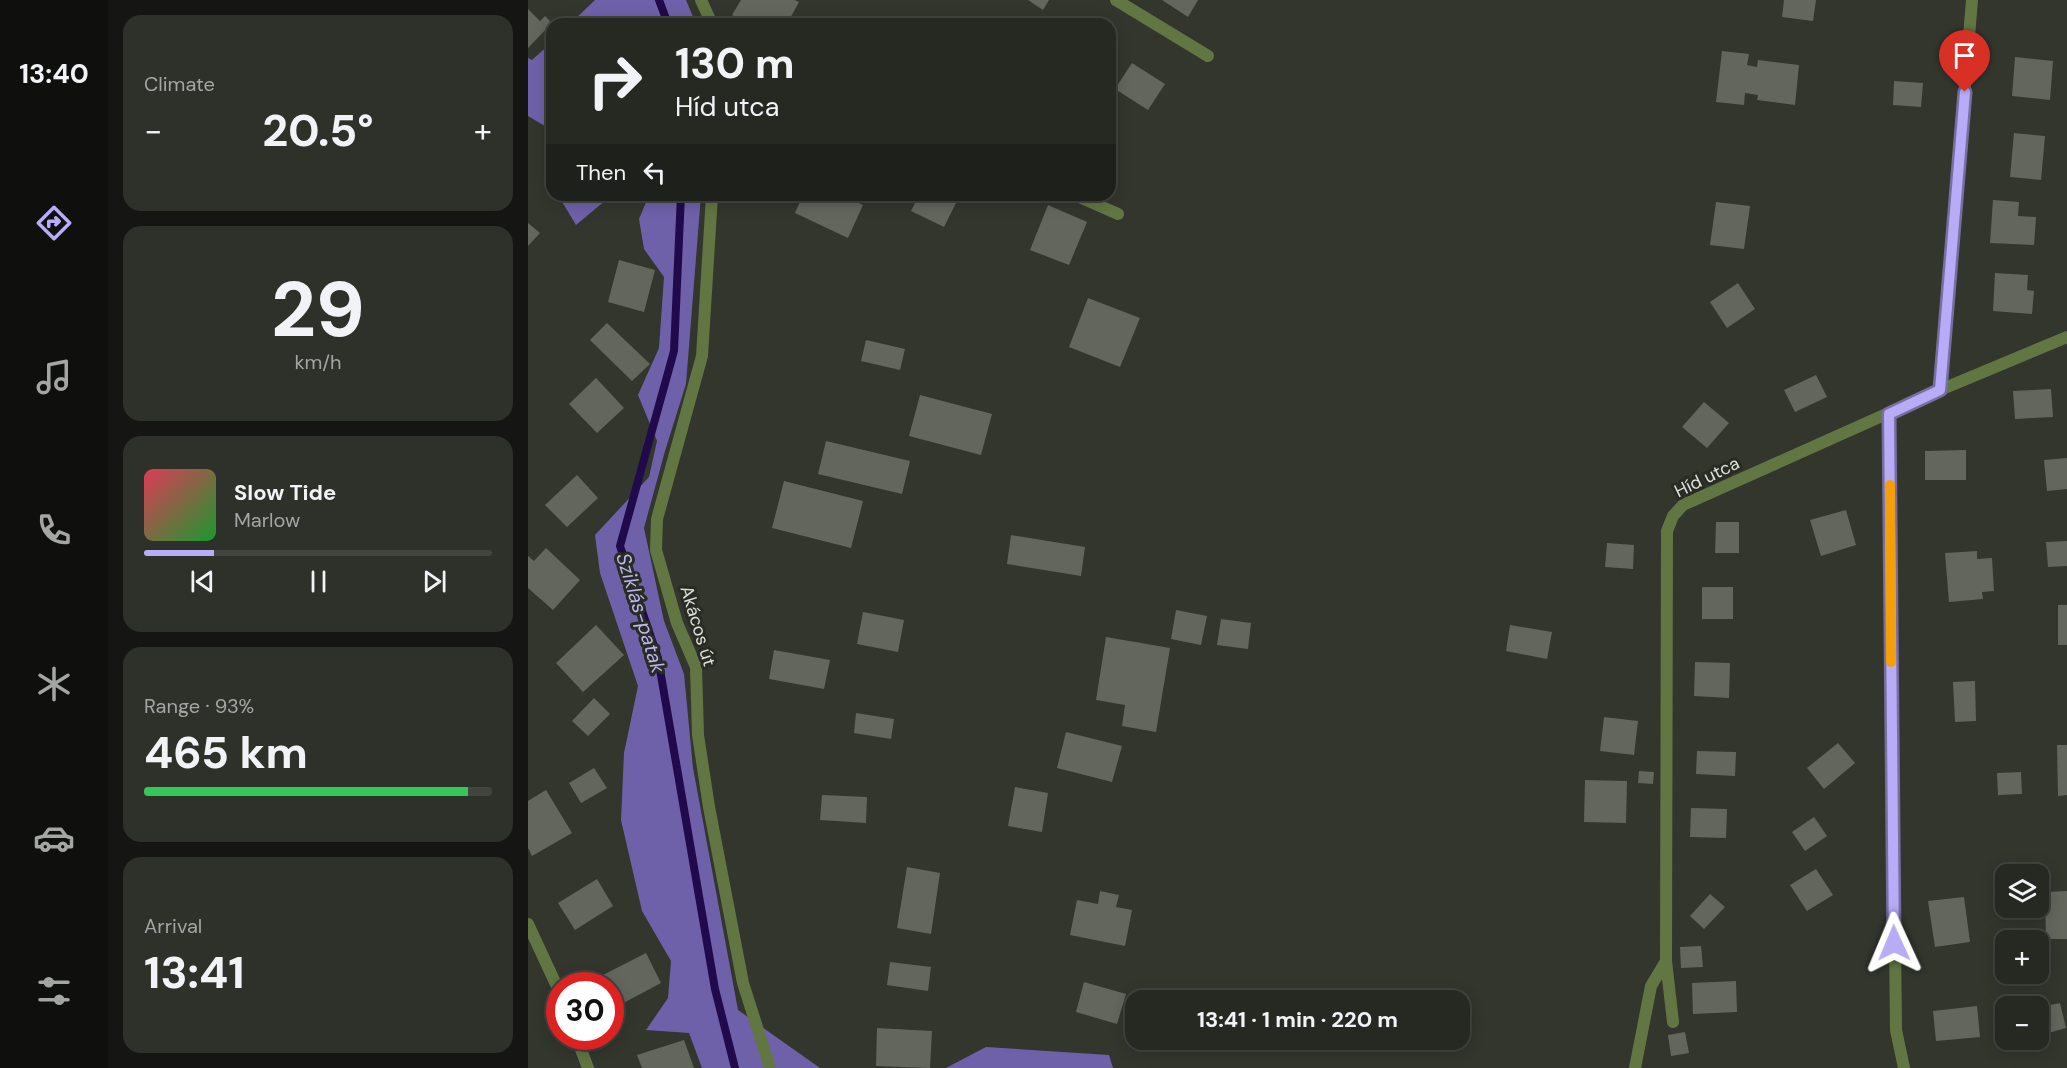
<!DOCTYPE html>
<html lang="en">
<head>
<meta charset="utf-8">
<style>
	body { margin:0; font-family:"DM Sans",sans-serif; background:#2e302a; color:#f1f3f6; height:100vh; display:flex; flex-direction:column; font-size:22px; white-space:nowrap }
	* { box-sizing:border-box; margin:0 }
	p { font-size:20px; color:#a4a6a5 }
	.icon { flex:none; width:33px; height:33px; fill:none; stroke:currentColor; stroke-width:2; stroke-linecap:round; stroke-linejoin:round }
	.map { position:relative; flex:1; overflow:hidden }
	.panel { display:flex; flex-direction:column; gap:15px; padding:15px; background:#151613; width:420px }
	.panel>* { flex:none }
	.top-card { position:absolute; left:18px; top:18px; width:570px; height:183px; border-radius:18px; box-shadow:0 3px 15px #0003,0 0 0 2px #424440; background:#262822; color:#f1f3f6; overflow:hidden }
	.fabs { position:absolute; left:1467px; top:864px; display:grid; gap:12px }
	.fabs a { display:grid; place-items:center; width:54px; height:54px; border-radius:12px; background:#262822; box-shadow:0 3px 15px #0003,0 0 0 2px #424440; font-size:30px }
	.speed { position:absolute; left:18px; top:972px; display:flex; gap:12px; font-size:30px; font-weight:700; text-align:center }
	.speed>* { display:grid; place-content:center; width:78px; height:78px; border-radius:50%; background:#262822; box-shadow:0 3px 15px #0003,0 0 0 2px #424440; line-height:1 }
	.speed .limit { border:9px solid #d22; background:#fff; color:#111 }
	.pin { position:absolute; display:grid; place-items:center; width:51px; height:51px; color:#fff; margin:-62px -26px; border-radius:50% 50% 50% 0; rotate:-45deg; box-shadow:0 0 6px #0007 }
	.pin .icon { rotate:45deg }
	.me { position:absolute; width:66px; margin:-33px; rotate:359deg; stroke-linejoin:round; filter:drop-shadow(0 0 4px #0008) }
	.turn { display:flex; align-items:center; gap:21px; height:126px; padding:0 30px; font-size:27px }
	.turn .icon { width:78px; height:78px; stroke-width:2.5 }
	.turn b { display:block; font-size:42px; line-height:51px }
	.then { display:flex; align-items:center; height:57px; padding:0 30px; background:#0003; gap:12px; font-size:22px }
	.big { font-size:45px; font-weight:700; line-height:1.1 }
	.panel .widget { flex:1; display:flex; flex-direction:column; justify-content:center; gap:9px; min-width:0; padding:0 21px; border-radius:18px; background:#2e302a }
	.panel .dial { align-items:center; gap:0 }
	.dial b { font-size:78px; line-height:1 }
	.song { display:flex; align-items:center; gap:18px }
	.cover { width:72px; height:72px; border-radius:9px; background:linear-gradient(135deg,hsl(350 70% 55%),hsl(130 70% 35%)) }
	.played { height:6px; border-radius:3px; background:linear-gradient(90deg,#b8abf7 20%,#424440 20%) }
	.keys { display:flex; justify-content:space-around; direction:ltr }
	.heat { display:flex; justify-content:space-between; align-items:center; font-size:33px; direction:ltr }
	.charge { height:9px; border-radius:4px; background:linear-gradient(90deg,#34c759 93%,#424440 0) }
	.trip { position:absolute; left:597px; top:990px; width:345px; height:60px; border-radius:18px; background:#262822; box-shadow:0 3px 15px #0003,0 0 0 2px #424440; font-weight:700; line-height:60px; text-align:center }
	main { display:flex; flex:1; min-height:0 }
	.menu { display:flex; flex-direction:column; width:108px; justify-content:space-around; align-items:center; background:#0f100e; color:#a4a6a5 }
	.menu .icon { width:42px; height:42px }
	.menu .on { color:#b8abf7 }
	.menu b { font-size:27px; color:#f1f3f6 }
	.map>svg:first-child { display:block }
	.forest { fill:#6f61a9 }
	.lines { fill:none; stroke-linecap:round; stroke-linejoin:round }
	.stream { stroke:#210a4c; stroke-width:8 }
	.building { fill:#62665d }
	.street { stroke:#627643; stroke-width:12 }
	.route-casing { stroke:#786fa1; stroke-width:15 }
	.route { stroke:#b8abf7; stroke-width:10 }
	.slow { stroke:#f59e0b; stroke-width:10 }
	.labels { text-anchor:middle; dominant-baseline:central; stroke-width:6; stroke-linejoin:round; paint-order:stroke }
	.street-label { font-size:18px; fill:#dee0db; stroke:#282c24 }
	.water-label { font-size:20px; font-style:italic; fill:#bfb6f3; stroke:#282c24 }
</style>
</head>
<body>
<main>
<nav class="menu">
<b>13:40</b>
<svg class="icon on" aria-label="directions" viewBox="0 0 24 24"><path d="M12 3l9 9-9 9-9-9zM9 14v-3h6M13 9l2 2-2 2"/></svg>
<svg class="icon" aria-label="music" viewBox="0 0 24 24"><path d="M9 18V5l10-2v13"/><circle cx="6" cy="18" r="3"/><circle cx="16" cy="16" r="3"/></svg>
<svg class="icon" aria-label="phone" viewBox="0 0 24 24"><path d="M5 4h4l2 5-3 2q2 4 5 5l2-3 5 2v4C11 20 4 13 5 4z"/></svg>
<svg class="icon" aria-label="climate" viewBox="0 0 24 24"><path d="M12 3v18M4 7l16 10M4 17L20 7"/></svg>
<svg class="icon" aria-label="car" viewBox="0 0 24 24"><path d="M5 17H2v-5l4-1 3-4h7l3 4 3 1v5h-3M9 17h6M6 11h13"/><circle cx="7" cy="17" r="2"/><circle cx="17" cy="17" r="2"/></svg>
<svg class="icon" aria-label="filters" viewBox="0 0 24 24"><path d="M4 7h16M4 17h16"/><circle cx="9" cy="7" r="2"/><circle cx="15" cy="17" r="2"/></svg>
</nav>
<section class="panel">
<div class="widget"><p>Climate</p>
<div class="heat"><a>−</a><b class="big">20.5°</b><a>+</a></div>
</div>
<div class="widget dial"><b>29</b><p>km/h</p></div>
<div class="widget">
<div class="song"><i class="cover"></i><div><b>Slow Tide</b><p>Marlow</p></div></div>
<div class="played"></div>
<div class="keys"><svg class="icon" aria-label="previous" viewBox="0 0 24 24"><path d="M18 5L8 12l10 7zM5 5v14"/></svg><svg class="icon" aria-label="pause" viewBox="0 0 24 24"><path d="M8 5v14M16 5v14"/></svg><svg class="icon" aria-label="next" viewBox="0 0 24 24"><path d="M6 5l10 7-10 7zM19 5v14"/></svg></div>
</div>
<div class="widget"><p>Range · 93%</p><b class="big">465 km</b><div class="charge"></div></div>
<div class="widget"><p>Arrival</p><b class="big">13:41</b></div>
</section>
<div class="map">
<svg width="1539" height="1068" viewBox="0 0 1539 1068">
	<rect width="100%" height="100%" fill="#32362d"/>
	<g class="forest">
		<path d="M67,0H158L168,24H42Z"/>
		<path d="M24,42V185L17,173V126L0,116V58L4,60Z"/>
		<path d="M30,195H84L48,225Z"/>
		<path d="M121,195H173L158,384L137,451L116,528L136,621L156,674L165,768L210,1010L292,1068H174L161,1033L118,1030L140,998L143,961L114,911L93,820L96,753L110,686L72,573L67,535L121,477L129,441L110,395L131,348L136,277L116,249L111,219Z"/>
		<path d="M458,1047L581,1055L585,1068H418Z"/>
	</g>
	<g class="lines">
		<g class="stream">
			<path d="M131,0L140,24"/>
			<path d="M153,195L146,351L92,546L130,658L187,989L207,1068"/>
		</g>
	</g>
	<g class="building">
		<path d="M213,0H267L271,2L259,24H220L204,15Z"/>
		<path d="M500,0H521L515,10Z"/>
		<path d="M634,0H670L660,17Z"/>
		<path d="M1256,0H1288L1285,21L1254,17Z"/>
		<path d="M0,9L12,21L17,16L24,23L0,48Z"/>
		<path d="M1194,51L1221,54L1219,65L1229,67L1230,60L1271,65L1267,105L1229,100L1230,95L1217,93L1216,105L1188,102Z"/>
		<path d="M1487,57L1525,61L1522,100L1484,96Z"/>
		<path d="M604,63L637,84L620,110L587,89Z"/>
		<path d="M1366,81L1395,83L1393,107L1365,105Z"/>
		<path d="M1486,133L1517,136L1513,180L1482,177Z"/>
		<path d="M275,195H313L335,205L320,238L267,213Z"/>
		<path d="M391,195H432L416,227L383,211Z"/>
		<path d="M1465,200L1491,202L1490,216L1508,217L1506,245L1462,243Z"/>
		<path d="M1188,202L1222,206L1216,249L1182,245Z"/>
		<path d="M520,205L559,222L541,265L502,250Z"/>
		<path d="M0,223L12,233L0,246Z"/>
		<path d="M91,260L127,270L116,312L80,302Z"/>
		<path d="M1467,273L1500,275L1499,290L1506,291L1504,314L1465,311Z"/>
		<path d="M1210,283L1227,309L1199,328L1182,302Z"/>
		<path d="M560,298L612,318L592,367L541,347Z"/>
		<path d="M79,323L122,364L104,381L62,340Z"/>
		<path d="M338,340L377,349L372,370L333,361Z"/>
		<path d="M1288,375L1299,397L1267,412L1256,390Z"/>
		<path d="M68,378L96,408L69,433L41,404Z"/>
		<path d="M1523,389L1525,417L1487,419L1485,391Z"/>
		<path d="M392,395L464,414L453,455L381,436Z"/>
		<path d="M1176,402L1201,423L1179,448L1154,427Z"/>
		<path d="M298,441L382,461L374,494L290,474Z"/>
		<path d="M1438,450V480H1397V451Z"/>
		<path d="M1539,458V489L1519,491L1516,460Z"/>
		<path d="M49,475L70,498L39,527L17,505Z"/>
		<path d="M256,481L335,501L323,548L244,528Z"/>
		<path d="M1318,510L1328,545L1293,556L1282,520Z"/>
		<path d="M1188,522H1211V553H1187Z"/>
		<path d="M483,535L557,547L553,576L479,564Z"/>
		<path d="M1539,541V566L1520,567L1518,542Z"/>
		<path d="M1079,543L1106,545L1105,569L1077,567Z"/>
		<path d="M18,548L52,580L25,610L0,588V556L6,561Z"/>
		<path d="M1449,551V559L1464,558L1466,591L1454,592L1455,599L1421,602L1417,553Z"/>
		<rect x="1174" y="587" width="31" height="32"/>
		<rect x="1530" y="605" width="9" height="40"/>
		<path d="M648,610L679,616L673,645L643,639Z"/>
		<path d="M335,612L376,620L370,652L329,644Z"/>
		<path d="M693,619L723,623L720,649L689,645Z"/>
		<path d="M68,625L96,655L55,692L28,663Z"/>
		<path d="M982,625L1024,632L1019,659L978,651Z"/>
		<path d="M578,637L642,648L628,732L594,726L597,705L568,700Z"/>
		<path d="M246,650L302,660L296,689L241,679Z"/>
		<path d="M1167,662L1202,663L1201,698L1166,696Z"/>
		<path d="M1447,681L1448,721L1427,722L1425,682Z"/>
		<path d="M66,698L82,714L60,736L44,721Z"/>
		<path d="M328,713L366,719L363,739L326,733Z"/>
		<path d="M1076,717L1110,721L1106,755L1072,751Z"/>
		<path d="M538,732L594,746L584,782L529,768Z"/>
		<path d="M1310,743L1327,763L1296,789L1279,768Z"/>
		<path d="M1529,745H1539V795L1530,796Z"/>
		<path d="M1169,751L1208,752L1207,776L1168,774Z"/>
		<path d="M66,768L79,788L53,803L41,783Z"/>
		<path d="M1111,771L1126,772L1125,784L1110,783Z"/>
		<path d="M1493,772L1494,794L1470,795L1469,773Z"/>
		<path d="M1057,780L1099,781L1098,823L1056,822Z"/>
		<path d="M487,787L520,793L514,832L480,826Z"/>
		<path d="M18,790L44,833L4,856L0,848V801Z"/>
		<path d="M294,795L339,797L338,823L292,820Z"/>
		<path d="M1163,808L1199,809L1198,838L1162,837Z"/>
		<path d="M1286,817L1299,836L1277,851L1264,832Z"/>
		<path d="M379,867L412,873L403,934L369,928Z"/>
		<path d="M1288,869L1305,895L1279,911L1262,885Z"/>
		<path d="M69,879L85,906L47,930L30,903Z"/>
		<path d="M572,891L591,895L588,907L604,910L597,946L542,935L549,900L570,904Z"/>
		<path d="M1539,891V939H1518L1517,892Z"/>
		<path d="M1182,894L1197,907L1176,929L1162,916Z"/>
		<path d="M1436,897L1442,942L1407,947L1400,901Z"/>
		<path d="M1173,946L1175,967L1153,968L1152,947Z"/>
		<path d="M118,953L133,983L86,1008L82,1001V986H75L71,977Z"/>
		<path d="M362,962L403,967L400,991L359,985Z"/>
		<path d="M1208,981L1209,1012L1165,1014L1164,983Z"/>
		<path d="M556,982L598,994L589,1024L548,1012Z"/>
		<path d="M1532,1003L1538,1028L1520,1033L1514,1007Z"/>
		<path d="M1449,1006L1452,1037L1408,1041L1405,1011Z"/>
		<path d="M349,1028L404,1031L402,1068L348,1066Z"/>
		<path d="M1157,1032L1161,1053L1143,1056L1140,1035Z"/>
		<path d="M156,1040L166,1068H114L109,1055Z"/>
	</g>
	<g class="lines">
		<g class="street">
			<path d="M173,0L184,24"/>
			<path d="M588,0L680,56"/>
			<path d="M184,195L174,356L129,519L128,550L149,623L168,667L170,735L181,807L215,983L242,1068"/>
			<path d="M547,195L590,214"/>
			<path d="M1412,390L1444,0"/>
			<path d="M1361,414L1368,1030L1376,1068"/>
			<path d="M0,924L32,993"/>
			<path d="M1138,961L1145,1022"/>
			<path d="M48,1036L60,1068"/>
			<path d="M1107,1068L1123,986L1138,961L1139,531L1145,516L1155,505L1412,390L1539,337"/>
		</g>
	</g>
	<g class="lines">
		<g class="route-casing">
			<path id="route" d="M1366,943L1361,414L1412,390L1437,92"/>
		</g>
		<use href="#route" class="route"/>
		<path class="slow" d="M1362,485L1363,662"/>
	</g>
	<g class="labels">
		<g class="street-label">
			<text transform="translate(1179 477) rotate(-26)">Híd utca</text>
			<text transform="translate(170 626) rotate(73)">Akácos út</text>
		</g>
		<g class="water-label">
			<text transform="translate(113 613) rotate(73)">Sziklás-patak</text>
		</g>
	</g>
</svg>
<div class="fabs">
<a><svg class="icon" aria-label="layers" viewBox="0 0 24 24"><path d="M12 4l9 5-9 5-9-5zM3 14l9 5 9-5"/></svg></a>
<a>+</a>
<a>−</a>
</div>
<div class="speed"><div class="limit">30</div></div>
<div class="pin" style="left:1437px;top:92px;background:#d93025"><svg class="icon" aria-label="arrive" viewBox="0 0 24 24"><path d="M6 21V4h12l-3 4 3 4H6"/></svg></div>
<svg class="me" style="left:1366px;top:943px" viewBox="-20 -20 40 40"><path d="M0-17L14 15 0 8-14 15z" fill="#b8abf7" stroke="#fff" stroke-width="4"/></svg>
<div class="trip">13:41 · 1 min · 220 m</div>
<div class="top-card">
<div class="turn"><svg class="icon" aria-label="right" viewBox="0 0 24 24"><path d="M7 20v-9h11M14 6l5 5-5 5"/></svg><div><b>130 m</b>Híd utca</div></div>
<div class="then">Then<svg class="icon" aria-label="left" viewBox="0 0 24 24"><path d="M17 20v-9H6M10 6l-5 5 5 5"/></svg></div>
</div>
</div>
</main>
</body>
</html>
